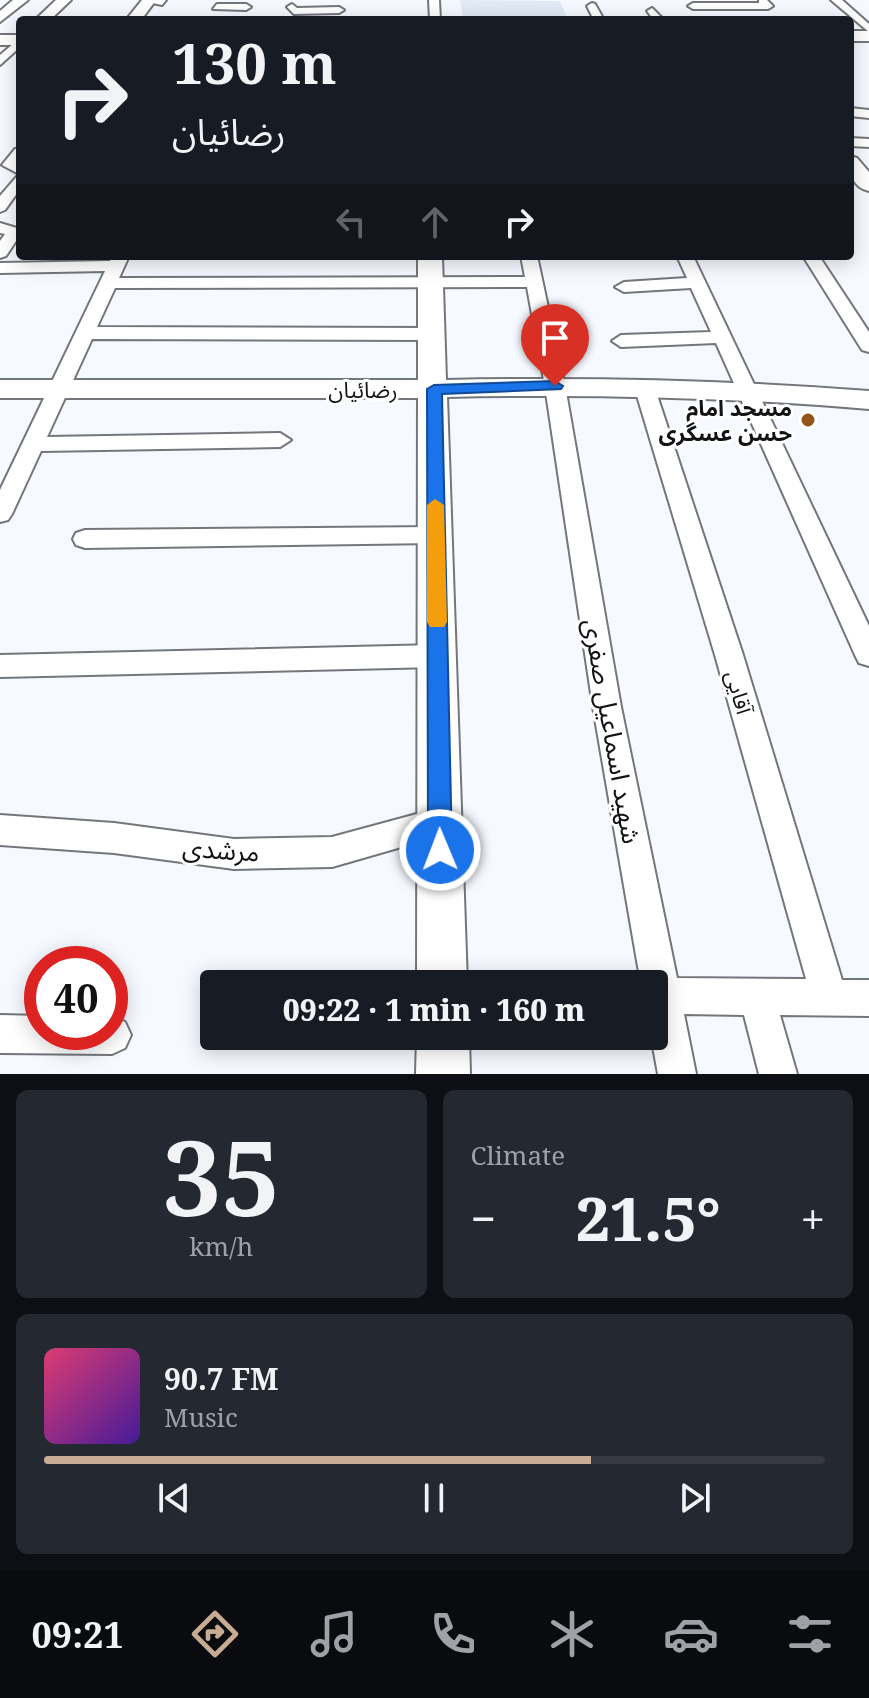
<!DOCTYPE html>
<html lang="en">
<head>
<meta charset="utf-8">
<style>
	body { margin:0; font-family:"Noto Serif","Noto Sans Arabic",serif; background:#242831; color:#f1f3f6; height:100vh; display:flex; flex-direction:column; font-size:30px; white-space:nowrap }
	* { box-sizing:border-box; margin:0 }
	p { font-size:26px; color:#9ea1a6 }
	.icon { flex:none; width:44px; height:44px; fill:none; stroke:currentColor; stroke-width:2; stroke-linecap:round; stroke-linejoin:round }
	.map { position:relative; height:1074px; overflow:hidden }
	.panel { display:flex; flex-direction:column; gap:16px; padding:16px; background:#0d0f14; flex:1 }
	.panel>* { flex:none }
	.hud { position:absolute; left:16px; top:16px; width:838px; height:244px; border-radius:8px; box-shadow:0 4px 20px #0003; background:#171b24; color:#f1f3f6; overflow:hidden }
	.speed { position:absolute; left:24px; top:946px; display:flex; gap:16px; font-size:40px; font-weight:700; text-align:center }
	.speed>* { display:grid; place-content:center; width:104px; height:104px; border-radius:50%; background:#171b24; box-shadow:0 4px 20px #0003; line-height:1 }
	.speed .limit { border:12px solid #d22; background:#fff; color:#111 }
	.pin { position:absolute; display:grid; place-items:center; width:68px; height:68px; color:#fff; margin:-82px -34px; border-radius:50% 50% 50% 0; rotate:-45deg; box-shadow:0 0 8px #0007 }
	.pin .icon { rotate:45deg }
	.me { position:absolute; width:88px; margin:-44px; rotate:359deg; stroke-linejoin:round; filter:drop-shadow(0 0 6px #0008) }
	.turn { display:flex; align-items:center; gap:28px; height:168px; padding:0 24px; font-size:36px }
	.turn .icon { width:104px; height:104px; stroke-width:2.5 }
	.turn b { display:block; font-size:56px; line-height:68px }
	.lanes { display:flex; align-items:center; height:76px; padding:0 24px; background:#0003; justify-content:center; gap:40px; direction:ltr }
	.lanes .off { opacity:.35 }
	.big { font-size:60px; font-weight:800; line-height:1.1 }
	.panel .widget { flex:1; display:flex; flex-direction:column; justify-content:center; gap:12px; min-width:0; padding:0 28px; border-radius:12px; background:#242831 }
	.panel .dial { align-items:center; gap:0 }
	.dial b { font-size:104px; line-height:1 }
	.song { display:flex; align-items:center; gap:24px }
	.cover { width:96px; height:96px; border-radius:12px; background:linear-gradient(135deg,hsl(340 70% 55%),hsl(260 70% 35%)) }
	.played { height:8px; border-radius:4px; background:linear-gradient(90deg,#c7ac93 70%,#363941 70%) }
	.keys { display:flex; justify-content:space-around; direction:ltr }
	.heat { display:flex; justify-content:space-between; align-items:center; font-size:44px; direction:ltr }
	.panel .tiles { flex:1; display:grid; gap:16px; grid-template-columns:1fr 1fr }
	.widget:last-child { grid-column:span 2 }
	.trip { position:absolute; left:200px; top:970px; width:468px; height:80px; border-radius:8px; background:#171b24; box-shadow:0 4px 20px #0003; font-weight:800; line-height:80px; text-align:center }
	.tabs { display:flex; height:128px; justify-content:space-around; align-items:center; background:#090b0e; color:#9ea1a6 }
	.tabs .icon { width:56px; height:56px }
	.tabs .active { color:#c7ac93 }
	.tabs b { font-size:36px; color:#f1f3f6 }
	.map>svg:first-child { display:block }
	.built { fill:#e2eaf6 }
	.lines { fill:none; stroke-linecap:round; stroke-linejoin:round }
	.street-casing { stroke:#73777b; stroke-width:4 }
	.secondary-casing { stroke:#73777b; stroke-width:4 }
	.street { fill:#fff; fill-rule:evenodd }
	.secondary { fill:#fff; fill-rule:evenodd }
	.route { fill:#1a73e8; stroke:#114b97; stroke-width:2 }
	.slow { fill:#f59e0b }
	.poi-dot { fill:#93561a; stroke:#fff; stroke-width:3 }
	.labels { text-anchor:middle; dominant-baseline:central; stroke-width:6; stroke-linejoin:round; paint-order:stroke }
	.street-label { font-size:22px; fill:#111315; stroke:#fff }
	.poi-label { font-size:22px; font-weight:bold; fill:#111315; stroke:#fff; text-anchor:end }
	.near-street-label { font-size:26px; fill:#111315; stroke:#fff }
</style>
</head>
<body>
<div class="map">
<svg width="869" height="1074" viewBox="0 0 869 1074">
	<rect width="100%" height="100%" fill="#f6f9ff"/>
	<path class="built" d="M460,0L560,1L568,20H463Z"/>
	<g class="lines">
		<g class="street-casing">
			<g id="street">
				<path d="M166,0L162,5L143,1L144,0Z"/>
				<path d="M429,0H439L440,20H430Z"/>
				<path d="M759,0H767L773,6L768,9H693L688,6L693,3H759Z"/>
				<path d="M831,0H842L869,24V32Z"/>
				<path d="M592,3L595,4L604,20H594L587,6Z"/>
				<path d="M217,4H246L251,7L246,10L213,9Z"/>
				<path d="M292,4L297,8L339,7L344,10L339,13L294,14L287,7Z"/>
				<path d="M652,8L664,20H654L647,11Z"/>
				<path d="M20,38V47L0,65V55Z"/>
				<path d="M850,108L869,110V118L850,116Z"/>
				<path d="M850,138L869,139V147L850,146Z"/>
				<path d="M20,148V189L5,210L0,212V196L19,174L2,165L15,149Z"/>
				<path d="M0,223L20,229V235L6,256L0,258V241L5,234L0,233Z"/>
				<path d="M113,256H129L119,278L525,277L521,256H537L565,386L621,707L677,978L806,979L715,655L635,389L645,383L655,389L743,655L842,980H869V1016L780,1015L797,1074H759L744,1015L684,1014L696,1074H658L651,1036H654V984H641L593,707L545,386L527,287L115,288L97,327L432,328L441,334L432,340L92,339L47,437L280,433L291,440L280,447L41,451L12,514L8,520L0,522V490L105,271L0,273V263L110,261Z"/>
				<path d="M677,256H693L869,626V666L859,663L855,655L716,343L621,347L612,341L621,335L711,332L691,288L624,292L615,287L624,282L687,278Z"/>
				<path d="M803,256H819L869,332V352L862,350Z"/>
				<path d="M436,527L444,529L448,535L444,541L436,543L85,548L76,545L73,539L76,533L85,530Z"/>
				<path d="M437,645L447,648L451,656L447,664L437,667L0,677V655Z"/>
				<path d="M439,808L450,813L455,823L450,833L332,867L234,869L114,853L0,845V815L114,823L234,839L332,837Z"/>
				<path d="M0,1015L42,1016V1032H110L112,1016L125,1022L131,1035L125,1048L112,1054L0,1053Z"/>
			</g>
		</g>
		<g class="secondary-casing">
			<g id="secondary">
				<path d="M13,0H28L0,22V11Z"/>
				<path d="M56,0H71L50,20H35Z"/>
				<path d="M142,0H156L141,20H126Z"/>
				<rect x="850" y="31" width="19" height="10"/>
				<rect x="0" y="35" width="20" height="10"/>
				<path d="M850,156L857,158L869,172V191C851,187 850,172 850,156Z"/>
				<path d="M418,256H442L446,380C588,377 728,380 869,391V409C728,397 588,394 447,397L467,984H417L418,398H0V380H418Z"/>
				<path d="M417,1036H469L470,1074H416Z"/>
			</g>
		</g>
		<use href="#street" class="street"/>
		<use href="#secondary" class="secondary"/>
	</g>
	<path class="route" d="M555,381L563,386L561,389L442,394L452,850L448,858L440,861L431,858L428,850L427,389L434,385Z"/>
	<path class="slow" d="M435,499L444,505L447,622L444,627H430L427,622V505Z"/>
	<circle class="poi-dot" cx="808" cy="420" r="8"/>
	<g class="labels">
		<g class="street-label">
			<text x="363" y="389">رضائیان</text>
			<text transform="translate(740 692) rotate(74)">آقایی</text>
		</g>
		<g class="poi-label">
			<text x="792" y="407">مسجد امام<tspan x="792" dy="25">حسن عسگری</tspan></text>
		</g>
		<g class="near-street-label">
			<text transform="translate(613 731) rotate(80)">شهید اسماعیل صفری</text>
			<text transform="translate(221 849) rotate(4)">مرشدی</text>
		</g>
	</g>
</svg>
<div class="speed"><div class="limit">40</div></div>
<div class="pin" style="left:555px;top:386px;background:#d93025"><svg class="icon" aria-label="arrive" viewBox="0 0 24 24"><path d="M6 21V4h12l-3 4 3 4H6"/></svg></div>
<svg class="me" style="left:440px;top:850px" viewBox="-20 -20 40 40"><circle r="17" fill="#1a73e8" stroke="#fff" stroke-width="3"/><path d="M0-11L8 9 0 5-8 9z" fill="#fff"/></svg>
<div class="trip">09:22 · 1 min · 160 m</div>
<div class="hud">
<div class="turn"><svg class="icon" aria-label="right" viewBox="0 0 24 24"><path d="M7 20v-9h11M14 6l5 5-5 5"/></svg><div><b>130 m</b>رضائیان</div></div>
<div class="lanes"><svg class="icon off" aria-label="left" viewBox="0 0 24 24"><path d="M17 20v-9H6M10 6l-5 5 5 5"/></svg><svg class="icon off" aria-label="ahead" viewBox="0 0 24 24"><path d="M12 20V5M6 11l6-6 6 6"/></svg><svg class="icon" aria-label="right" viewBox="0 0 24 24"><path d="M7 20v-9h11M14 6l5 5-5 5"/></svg></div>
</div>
</div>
<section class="panel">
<div class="tiles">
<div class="widget dial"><b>35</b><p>km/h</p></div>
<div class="widget"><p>Climate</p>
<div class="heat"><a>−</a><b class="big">21.5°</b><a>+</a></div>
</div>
<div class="widget">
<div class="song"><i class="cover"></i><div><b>90.7 FM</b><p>Music</p></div></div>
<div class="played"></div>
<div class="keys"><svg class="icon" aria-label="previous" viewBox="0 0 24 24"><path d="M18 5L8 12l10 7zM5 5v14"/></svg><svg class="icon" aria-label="pause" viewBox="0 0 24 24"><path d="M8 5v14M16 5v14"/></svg><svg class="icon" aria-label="next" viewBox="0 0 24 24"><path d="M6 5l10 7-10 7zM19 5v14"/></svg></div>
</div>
</div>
</section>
<nav class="tabs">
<b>09:21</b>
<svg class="icon active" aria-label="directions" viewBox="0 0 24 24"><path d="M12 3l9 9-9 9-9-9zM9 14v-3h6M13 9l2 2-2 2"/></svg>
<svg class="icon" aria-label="music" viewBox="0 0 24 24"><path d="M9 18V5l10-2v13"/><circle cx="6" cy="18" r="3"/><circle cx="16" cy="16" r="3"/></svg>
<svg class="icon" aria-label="phone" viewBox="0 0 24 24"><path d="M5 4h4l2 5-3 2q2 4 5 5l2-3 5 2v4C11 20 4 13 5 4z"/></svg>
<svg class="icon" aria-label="climate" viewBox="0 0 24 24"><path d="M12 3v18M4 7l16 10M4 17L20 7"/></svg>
<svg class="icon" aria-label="car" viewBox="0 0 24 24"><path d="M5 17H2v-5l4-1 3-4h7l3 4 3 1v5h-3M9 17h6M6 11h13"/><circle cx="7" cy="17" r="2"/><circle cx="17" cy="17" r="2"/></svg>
<svg class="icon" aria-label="filters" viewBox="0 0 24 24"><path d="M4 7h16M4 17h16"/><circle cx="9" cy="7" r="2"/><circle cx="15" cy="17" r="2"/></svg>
</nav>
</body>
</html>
